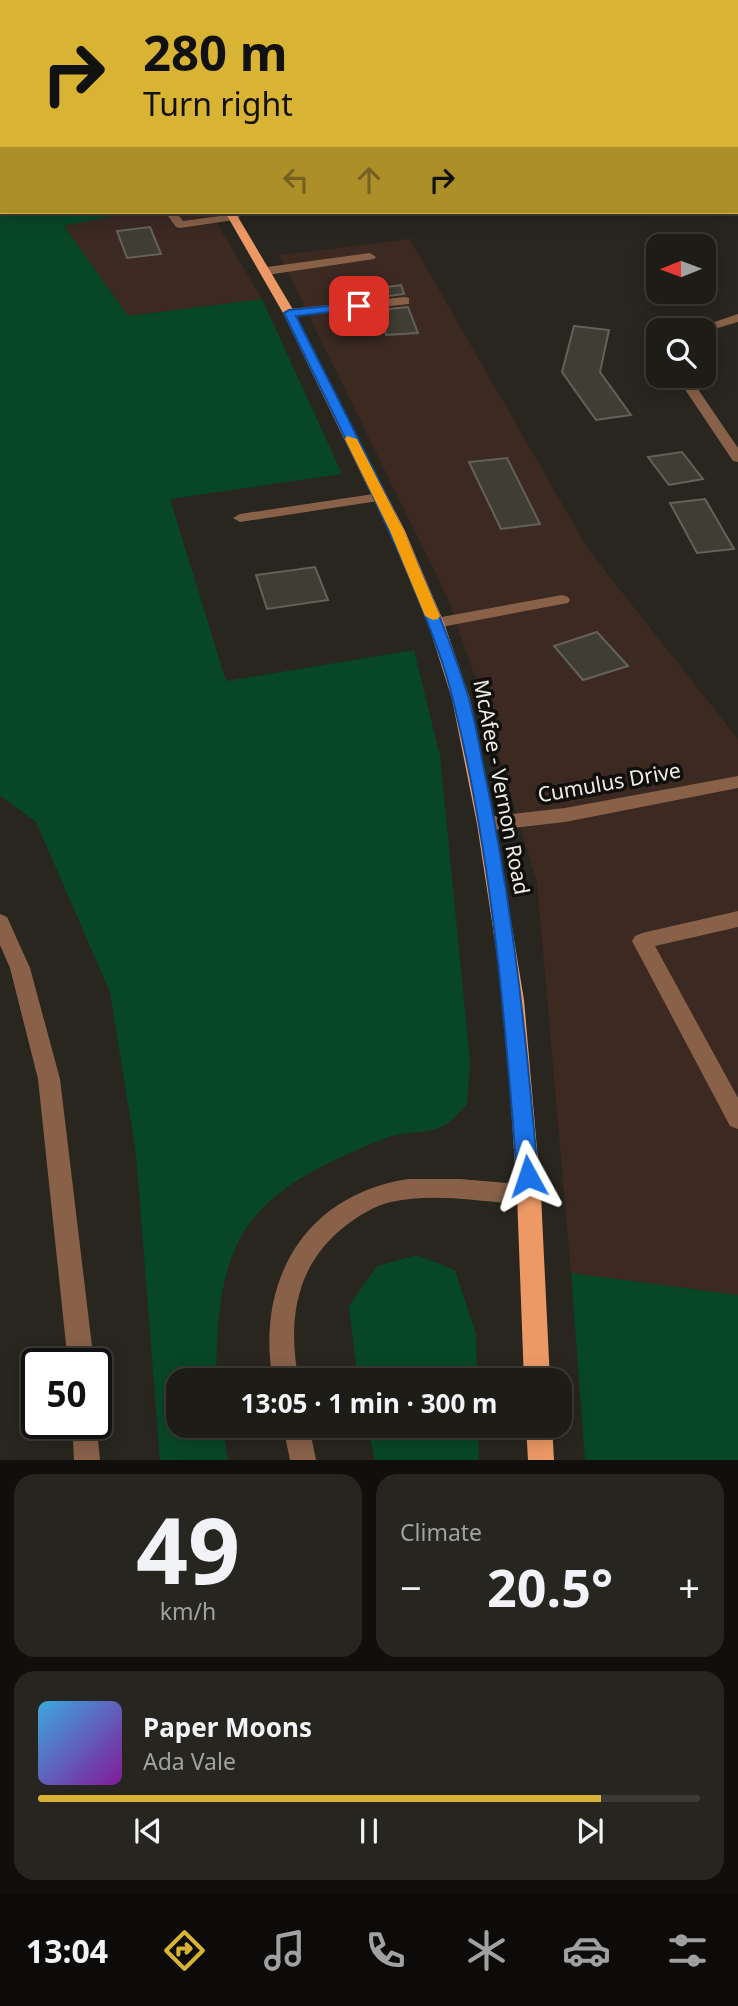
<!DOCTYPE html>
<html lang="en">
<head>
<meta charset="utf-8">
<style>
	body { margin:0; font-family:"Noto Sans",sans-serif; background:#26251f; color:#f1f3f6; height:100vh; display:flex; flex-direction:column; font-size:26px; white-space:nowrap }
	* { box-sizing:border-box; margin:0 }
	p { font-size:23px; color:#a1a1a1 }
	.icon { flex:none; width:38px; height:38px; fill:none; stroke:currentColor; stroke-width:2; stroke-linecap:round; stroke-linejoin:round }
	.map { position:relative; height:1460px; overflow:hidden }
	.details { display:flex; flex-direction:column; gap:14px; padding:14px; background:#100f0c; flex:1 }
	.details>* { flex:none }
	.guide { position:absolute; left:0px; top:0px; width:738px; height:214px; box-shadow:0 4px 18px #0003,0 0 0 2px #3c3a35; background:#d9b334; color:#111; overflow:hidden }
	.needle { width:46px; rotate:269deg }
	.controls { position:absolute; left:646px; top:234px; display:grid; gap:14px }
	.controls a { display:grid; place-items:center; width:70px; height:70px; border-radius:14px; background:#1e1c16; box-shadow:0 4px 18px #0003,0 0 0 2px #3c3a35; font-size:35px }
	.speed { position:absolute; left:21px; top:1348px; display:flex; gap:14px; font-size:35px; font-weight:700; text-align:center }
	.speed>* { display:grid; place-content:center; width:91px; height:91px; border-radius:50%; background:#1e1c16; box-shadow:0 4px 18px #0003,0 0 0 2px #3c3a35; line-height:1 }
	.speed .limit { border:4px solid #111; border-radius:10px; background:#fff; color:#111 }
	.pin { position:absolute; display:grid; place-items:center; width:60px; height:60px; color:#fff; margin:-30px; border-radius:14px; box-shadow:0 4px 10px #0006 }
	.me { position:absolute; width:77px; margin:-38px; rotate:355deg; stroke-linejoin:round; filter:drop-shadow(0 0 5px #0008) }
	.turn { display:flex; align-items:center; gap:24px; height:147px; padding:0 28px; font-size:32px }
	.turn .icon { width:91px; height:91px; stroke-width:2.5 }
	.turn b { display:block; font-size:49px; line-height:60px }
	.lanes { display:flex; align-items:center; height:66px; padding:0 28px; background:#0003; justify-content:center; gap:35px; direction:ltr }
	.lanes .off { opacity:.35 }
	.big { font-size:52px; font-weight:700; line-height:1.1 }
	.details .widget { flex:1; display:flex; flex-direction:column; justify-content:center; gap:10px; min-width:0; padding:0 24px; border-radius:21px; background:#26251f }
	.details .dial { align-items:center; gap:0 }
	.dial b { font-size:91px; line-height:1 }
	.song { display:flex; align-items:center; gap:21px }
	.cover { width:84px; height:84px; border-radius:10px; background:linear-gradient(135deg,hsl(200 70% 55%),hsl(290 70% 35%)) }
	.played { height:7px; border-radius:4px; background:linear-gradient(90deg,#d9b334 85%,#3c3a35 85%) }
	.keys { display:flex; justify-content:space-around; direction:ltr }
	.heat { display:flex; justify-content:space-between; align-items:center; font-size:38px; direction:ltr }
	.details .tiles { flex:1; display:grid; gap:14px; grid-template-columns:1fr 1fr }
	.widget:last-child { grid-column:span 2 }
	.trip { position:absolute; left:166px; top:1368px; width:406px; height:70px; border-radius:21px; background:#1e1c16; box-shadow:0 4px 18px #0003,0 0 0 2px #3c3a35; font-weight:700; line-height:70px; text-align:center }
	.tabs { display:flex; height:112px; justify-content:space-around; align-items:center; background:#0c0b09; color:#a1a1a1 }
	.tabs .icon { width:49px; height:49px }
	.tabs .current { color:#d9b334 }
	.tabs b { font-size:32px; color:#f1f3f6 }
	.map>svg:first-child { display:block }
	.commercial { fill:#3b2922 }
	.green { fill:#084726 }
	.building { fill:#3f3d34; stroke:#646258; stroke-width:2 }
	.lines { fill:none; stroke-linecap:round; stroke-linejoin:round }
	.minor { fill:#896149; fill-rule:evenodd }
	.major { fill:#ed9966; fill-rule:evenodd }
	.route { fill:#1a73e8; stroke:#114b97; stroke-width:2 }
	.slow { fill:#f59e0b }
	.labels { text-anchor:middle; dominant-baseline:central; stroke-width:7; stroke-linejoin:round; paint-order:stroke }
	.street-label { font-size:21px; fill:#edece6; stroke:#100f0c }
</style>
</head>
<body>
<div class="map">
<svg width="738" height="1460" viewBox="0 0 738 1460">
	<rect width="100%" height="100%" fill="#28261e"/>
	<g class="commercial">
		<path d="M133,212H210L262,299L128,316L64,226Z"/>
		<path d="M410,239L588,549L738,739V1295L571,1273L537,883L481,695L448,599L279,255Z"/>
	</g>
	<g class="green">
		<path d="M539,0H738V106L737,2Z"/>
		<path d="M0,198L2,212H133L64,226L128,316L262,299L342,474L170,499L226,681L414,650L440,756L470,1061L467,1105C460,1111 452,1121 443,1126C427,1134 403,1131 386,1138C327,1162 257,1190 233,1254C217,1293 217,1340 216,1381H178V1426H222L228,1460H160L136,1154L110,992L36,822L0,796Z"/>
		<path d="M417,1255L455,1270L476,1334L477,1381H358L349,1306L377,1266Z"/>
		<path d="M571,1273L738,1295V1460H585Z"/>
		<path d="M367,1426H478L479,1460H375Z"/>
	</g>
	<g class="building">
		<path d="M150,227L161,254L127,258L117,231Z"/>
		<path d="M401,285L404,294L374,298L371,289Z"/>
		<path d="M408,307L418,333L386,335L378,310Z"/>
		<path d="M574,326L609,330L600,372L631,415L596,420L562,372Z"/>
		<path d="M682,452L703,479L669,485L648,457Z"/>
		<path d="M507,458L540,524L501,529L469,462Z"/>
		<path d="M705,499L734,549L697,553L670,503Z"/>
		<path d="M315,567L328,600L267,609L256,575Z"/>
		<path d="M597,632L628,666L583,680L554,646Z"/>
	</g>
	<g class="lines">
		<g class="minor">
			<path d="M167,0H181L183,2H168Z"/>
			<path d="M374,0H392L372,2Z"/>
			<path d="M438,0H447L448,2H439Z"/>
			<path d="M0,106H2V113L0,112Z"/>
			<path d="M0,132H2L0,139Z"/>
			<rect x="737" y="172" width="1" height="7"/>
			<path d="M165,212H176L183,221L234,214L240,217L234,220L180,228L176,227Z"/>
			<path d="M370,253L376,257L374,259L267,275L261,271L267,267Z"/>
			<path d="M405,297L409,298V304L289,317L283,313L289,309Z"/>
			<path d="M738,314V322L704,332L688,331Z"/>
			<path d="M676,376H689L738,448V462L733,461Z"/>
			<path d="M380,493L385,494V500L240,522L233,518L240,514Z"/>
			<path d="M562,595L568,597L570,600L568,603L436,628L428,623L436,618Z"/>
			<path d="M738,776V788L565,822L486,831L479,829L477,824L479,819L486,817L565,808Z"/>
			<path d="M738,911V927L655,946L738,1098V1129L730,1126L632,941L635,936L642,933Z"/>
			<path d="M0,914L7,917L30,968L60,1079L94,1363H68L38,1079L10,968L0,945Z"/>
			<path d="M408,1179H460L529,1185L537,1188L541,1195L537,1202L529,1205C484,1202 435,1192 391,1202C374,1206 358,1216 344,1227C295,1266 287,1322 299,1381H273C255,1282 304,1195 408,1179Z"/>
			<path d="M96,1419L100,1460H74L72,1423H96Z"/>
			<path d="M283,1426H309L316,1460H290Z"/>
		</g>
		<g class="major">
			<path d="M0,60L2,61V67L0,66Z"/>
			<path d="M225,212H235L295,313L405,531L444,623L470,699L495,824L524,1000L541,1195L550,1381H524L517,1195L504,1000L477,824L452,699L428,623L389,531L283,313Z"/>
			<path d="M526,1426H552L554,1460H528Z"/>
		</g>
	</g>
	<path class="route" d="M359,303L363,304V308L296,316C358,440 426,563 468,696C477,726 481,758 488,789C514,917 527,1046 538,1176L535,1183L528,1186L520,1183L517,1176C505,1017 492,856 453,700C443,658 425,616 409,576C371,487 326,400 284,313L289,310Z"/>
	<path class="slow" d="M347,436L357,439L404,531L440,616L438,619L433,620L425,616L390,531L345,439Z"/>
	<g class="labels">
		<g class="street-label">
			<text transform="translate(609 782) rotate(-10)">Cumulus Drive</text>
			<text transform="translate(502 787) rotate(79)">McAfee - Vernon Road</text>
		</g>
	</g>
</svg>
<div class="controls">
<a><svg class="needle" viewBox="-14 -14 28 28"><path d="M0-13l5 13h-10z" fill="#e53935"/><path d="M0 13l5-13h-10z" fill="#a1a1a1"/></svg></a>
<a><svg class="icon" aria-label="search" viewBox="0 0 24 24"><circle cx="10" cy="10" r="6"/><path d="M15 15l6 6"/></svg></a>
</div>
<div class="speed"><div class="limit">50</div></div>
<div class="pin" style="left:359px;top:306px;background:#d93025"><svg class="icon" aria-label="arrive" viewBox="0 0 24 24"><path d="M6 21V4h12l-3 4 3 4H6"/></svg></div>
<svg class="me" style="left:528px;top:1176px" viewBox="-20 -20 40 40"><path d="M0-17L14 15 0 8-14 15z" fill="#1a73e8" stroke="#fff" stroke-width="4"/></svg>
<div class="trip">13:05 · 1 min · 300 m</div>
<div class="guide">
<div class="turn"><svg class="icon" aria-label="right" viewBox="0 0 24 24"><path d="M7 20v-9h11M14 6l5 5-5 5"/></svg><div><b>280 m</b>Turn right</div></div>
<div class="lanes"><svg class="icon off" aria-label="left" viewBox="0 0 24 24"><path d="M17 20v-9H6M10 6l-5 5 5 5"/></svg><svg class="icon off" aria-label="ahead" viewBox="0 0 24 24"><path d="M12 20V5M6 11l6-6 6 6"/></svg><svg class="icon" aria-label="right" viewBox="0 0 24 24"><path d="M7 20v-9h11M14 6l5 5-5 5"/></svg></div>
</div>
</div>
<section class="details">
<div class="tiles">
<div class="widget dial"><b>49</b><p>km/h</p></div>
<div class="widget"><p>Climate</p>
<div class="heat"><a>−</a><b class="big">20.5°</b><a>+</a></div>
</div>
<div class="widget">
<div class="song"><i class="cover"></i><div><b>Paper Moons</b><p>Ada Vale</p></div></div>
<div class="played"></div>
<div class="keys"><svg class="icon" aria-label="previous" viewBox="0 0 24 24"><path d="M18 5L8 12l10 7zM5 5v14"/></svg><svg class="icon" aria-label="pause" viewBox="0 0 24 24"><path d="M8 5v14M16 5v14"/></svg><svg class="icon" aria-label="next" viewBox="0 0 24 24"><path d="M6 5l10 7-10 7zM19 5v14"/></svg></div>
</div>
</div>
</section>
<nav class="tabs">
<b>13:04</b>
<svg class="icon current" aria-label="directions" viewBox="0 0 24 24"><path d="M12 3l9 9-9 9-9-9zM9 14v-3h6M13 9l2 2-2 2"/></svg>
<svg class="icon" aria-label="music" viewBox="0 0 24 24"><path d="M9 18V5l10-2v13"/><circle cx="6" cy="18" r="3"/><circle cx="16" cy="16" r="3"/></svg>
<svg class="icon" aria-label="phone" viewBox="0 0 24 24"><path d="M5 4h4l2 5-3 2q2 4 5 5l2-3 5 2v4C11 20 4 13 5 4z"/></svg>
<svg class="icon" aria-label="climate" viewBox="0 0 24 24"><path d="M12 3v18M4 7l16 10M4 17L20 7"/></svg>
<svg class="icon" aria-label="car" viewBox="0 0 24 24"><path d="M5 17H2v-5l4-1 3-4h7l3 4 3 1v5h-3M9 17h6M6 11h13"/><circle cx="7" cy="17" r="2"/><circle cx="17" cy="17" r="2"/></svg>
<svg class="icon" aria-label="filters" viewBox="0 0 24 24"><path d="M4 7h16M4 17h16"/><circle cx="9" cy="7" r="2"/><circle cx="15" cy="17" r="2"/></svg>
</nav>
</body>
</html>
